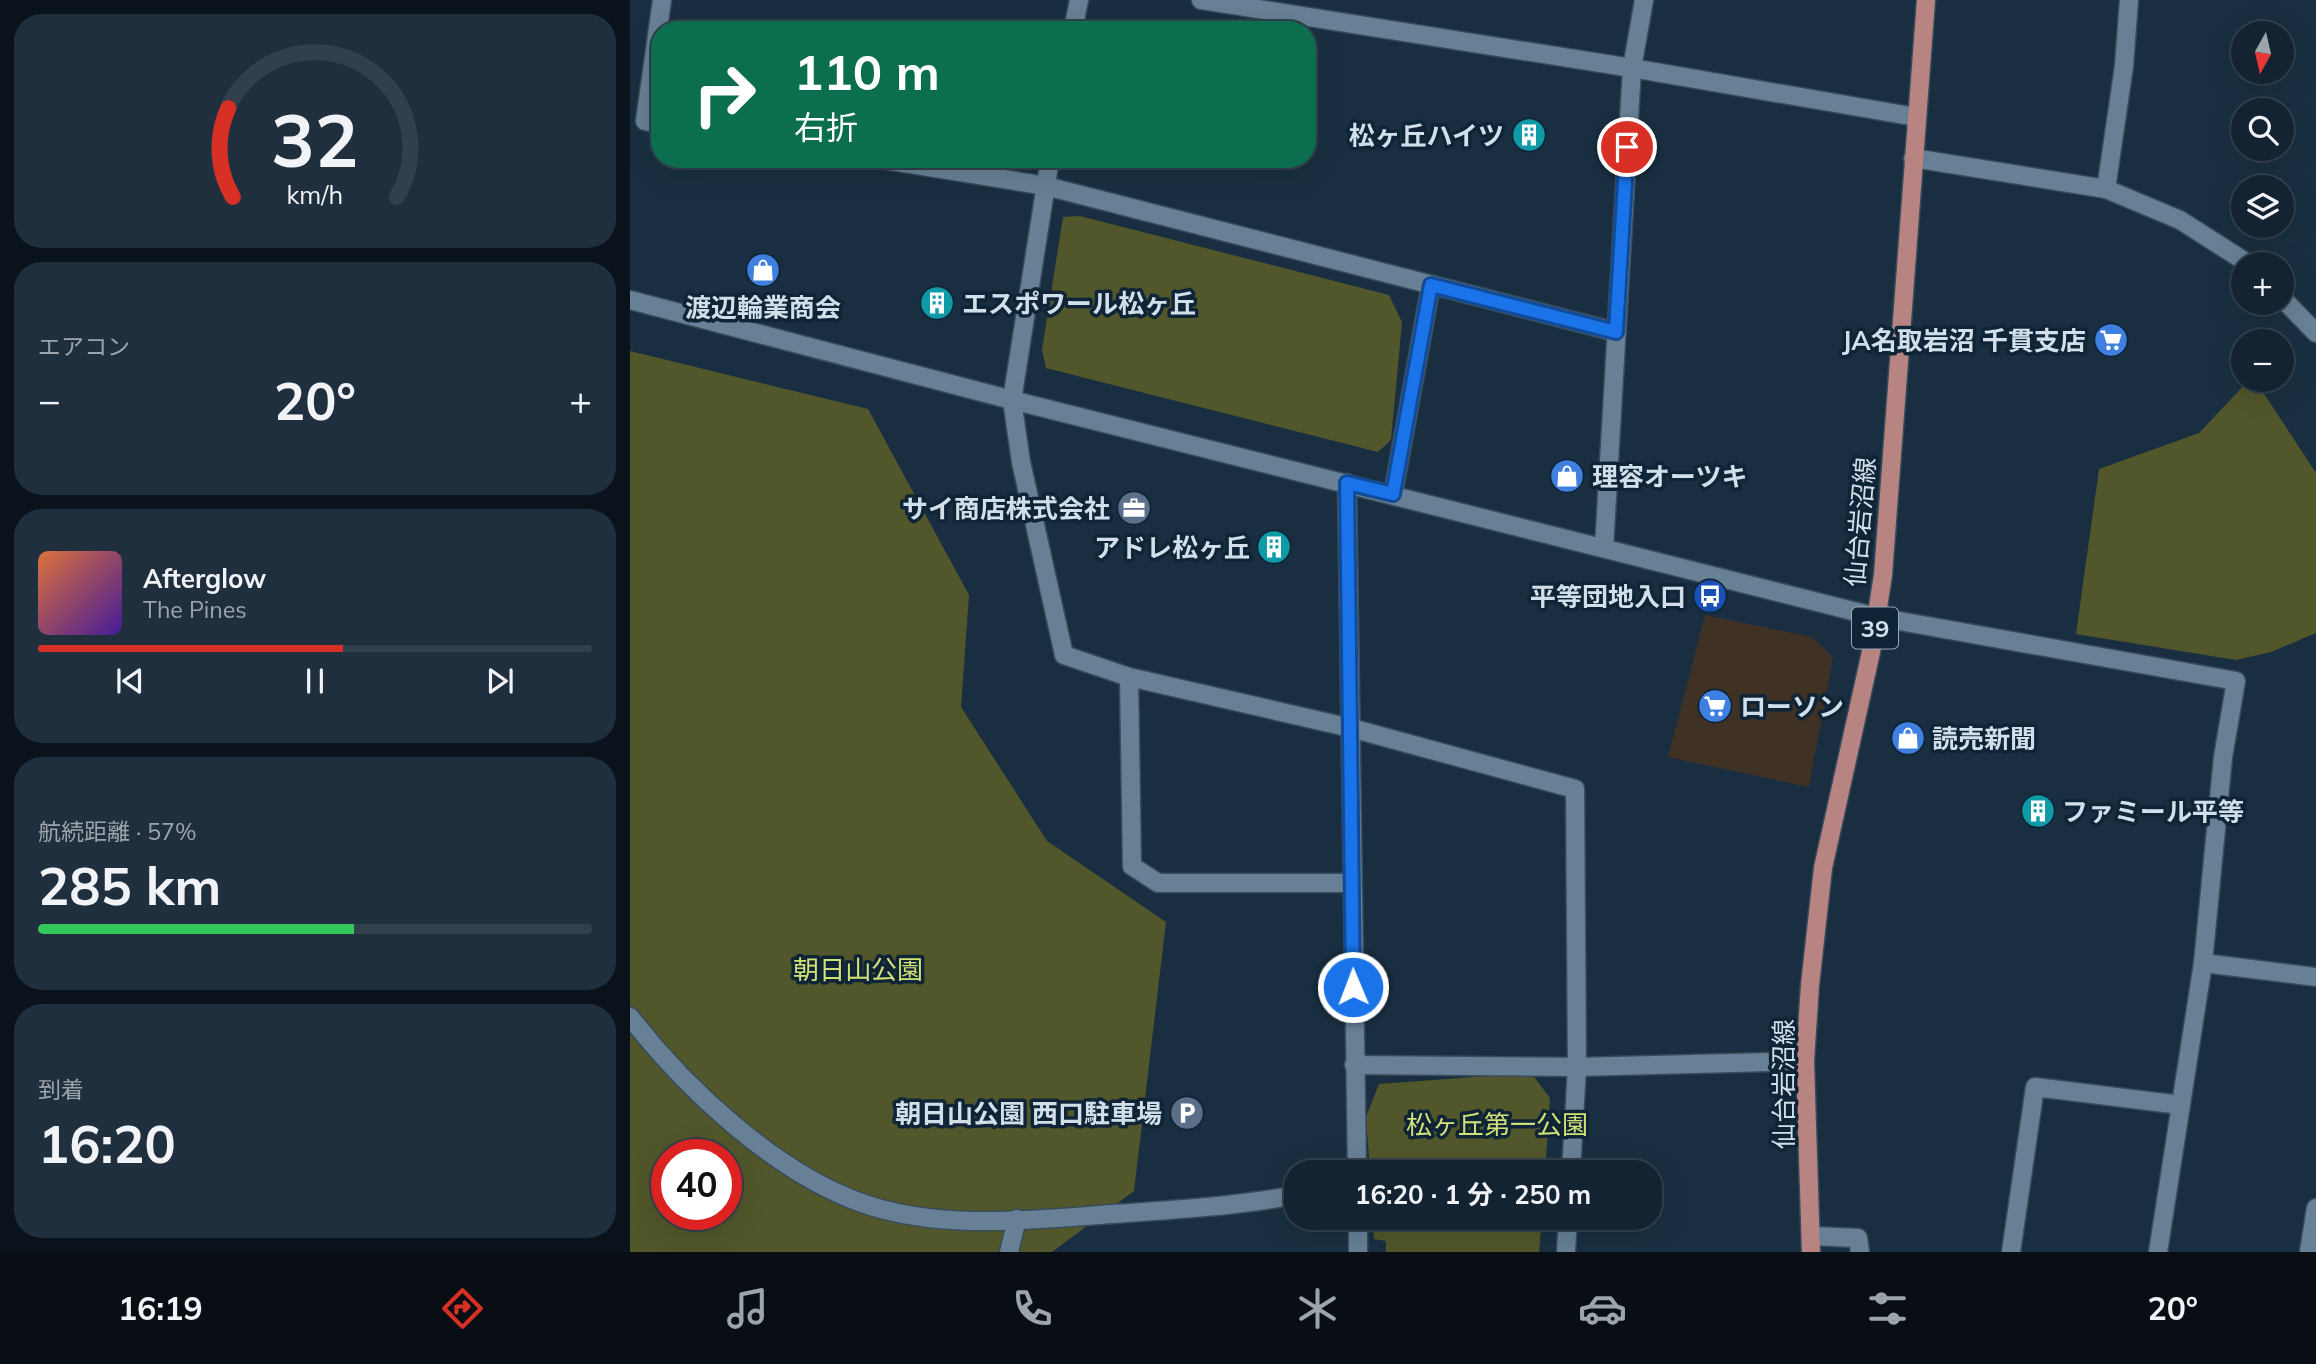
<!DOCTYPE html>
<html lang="ja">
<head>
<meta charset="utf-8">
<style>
	body { margin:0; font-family:Mulish,"Noto Sans JP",sans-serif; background:#202f3d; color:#f1f3f6; height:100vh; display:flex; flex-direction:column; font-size:26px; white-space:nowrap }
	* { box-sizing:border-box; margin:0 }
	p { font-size:23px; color:#9da4ab }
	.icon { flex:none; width:38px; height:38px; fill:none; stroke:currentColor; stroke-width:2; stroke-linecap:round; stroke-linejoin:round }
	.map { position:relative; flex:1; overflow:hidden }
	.side { display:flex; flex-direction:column; gap:14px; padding:14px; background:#0a131b; width:630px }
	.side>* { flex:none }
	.top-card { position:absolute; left:21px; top:21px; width:665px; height:147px; border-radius:28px; box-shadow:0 7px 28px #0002,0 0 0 2px #32404d; background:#0b6e4f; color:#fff; overflow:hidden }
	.needle { width:46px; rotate:188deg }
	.buttons { position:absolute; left:1601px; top:21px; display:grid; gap:14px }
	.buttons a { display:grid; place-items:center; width:63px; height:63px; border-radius:50%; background:#132331; box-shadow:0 7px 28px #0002,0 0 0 2px #32404d; font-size:35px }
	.speed { position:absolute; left:21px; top:1139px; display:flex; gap:14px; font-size:35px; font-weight:700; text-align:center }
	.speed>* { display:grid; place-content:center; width:91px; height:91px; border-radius:50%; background:#132331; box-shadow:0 7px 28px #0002,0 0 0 2px #32404d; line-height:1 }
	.speed .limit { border:10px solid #d22; background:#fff; color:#111 }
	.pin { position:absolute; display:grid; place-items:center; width:60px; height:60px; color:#fff; margin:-30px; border:4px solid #fff; border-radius:50%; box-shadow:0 2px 7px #0007 }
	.me { position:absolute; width:77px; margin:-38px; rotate:359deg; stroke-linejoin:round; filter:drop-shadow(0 0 5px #0008) }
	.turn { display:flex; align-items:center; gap:24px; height:147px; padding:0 28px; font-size:32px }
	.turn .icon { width:91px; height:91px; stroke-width:2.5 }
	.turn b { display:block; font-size:49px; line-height:60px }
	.big { font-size:52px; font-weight:700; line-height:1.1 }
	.side .widget { flex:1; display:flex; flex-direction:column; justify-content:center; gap:10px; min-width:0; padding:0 24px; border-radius:28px; background:#202f3d }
	.side .dial { align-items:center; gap:0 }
	.dial svg { height:182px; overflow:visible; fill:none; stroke:#32404d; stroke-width:7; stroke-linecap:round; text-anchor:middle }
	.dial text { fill:#f1f3f6; stroke:none }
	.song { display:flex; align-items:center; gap:21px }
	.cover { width:84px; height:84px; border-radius:10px; background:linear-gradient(135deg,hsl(20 70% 55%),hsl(260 70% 35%)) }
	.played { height:7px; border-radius:4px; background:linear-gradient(90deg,#d93025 55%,#32404d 55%) }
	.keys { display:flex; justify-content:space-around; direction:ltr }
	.heat { display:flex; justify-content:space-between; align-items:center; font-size:38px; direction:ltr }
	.charge { height:10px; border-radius:5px; background:linear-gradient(90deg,#34c759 57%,#32404d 0) }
	.trip { position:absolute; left:654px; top:1160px; width:378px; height:70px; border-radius:28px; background:#132331; box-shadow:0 7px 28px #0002,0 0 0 2px #32404d; font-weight:700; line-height:70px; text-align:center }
	.menu { display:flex; height:112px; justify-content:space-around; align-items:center; background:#080e14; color:#9da4ab }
	.menu .icon { width:49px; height:49px }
	.menu .active { color:#d93025 }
	.menu b { font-size:32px; color:#f1f3f6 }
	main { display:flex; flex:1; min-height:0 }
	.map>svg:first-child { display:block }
	.commercial { fill:#403125 }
	.green { fill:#51572a; fill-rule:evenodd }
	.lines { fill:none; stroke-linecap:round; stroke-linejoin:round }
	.minor-casing { stroke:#384b5a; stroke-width:21 }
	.major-casing { stroke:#384b5a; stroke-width:21 }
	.minor { stroke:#678095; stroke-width:18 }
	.major { stroke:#b78482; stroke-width:18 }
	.route-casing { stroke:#114b97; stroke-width:18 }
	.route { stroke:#1a73e8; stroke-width:12 }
	.labels { text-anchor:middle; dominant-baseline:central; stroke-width:7; stroke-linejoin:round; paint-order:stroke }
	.shield { fill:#0f2537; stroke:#97a7b5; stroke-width:2 }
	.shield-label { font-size:24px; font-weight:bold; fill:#d1dfeb }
	.poi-label { font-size:26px; font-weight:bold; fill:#d1dfeb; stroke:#0f2537; text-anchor:end }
	.street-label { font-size:26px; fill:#d1dfeb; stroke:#0f2537 }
	.park-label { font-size:26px; fill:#d2e177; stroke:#0f2537 }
</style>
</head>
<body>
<main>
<section class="side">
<div class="widget dial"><svg viewBox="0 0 100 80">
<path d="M14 69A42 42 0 1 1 86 69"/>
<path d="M14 69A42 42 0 0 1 12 30" stroke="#d93025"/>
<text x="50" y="56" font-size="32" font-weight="700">32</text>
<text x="50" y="72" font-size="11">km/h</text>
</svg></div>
<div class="widget"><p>エアコン</p>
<div class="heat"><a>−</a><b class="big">20°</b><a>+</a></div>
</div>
<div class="widget">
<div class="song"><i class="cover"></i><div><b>Afterglow</b><p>The Pines</p></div></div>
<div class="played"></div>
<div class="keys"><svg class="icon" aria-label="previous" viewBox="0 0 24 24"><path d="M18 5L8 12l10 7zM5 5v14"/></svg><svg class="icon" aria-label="pause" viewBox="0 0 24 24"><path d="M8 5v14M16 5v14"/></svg><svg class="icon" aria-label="next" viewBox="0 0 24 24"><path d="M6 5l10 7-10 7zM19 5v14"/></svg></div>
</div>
<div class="widget"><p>航続距離 · 57%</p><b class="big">285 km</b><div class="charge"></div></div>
<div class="widget"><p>到着</p><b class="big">16:20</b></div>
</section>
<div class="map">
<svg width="1686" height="1252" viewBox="0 0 1686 1252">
	<rect width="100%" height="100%" fill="#192f41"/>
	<path class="commercial" d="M1075,615L1182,637L1203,657L1179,787L1038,757Z"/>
	<g class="green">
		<path d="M450,216L759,295L772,322L761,440L748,452L416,368L412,350L433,217Z"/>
		<path d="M0,351L238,409L339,595L331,707L417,841L536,922L504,1191L422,1252H0ZM37,1155H96V1214H37Z"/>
		<path d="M1619,380H1625L1686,473V633L1641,652L1606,660L1446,634L1469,469L1569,433Z"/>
		<path d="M901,1073L920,1098L915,1172H740L736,1117L749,1084Z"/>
		<path d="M742,1218H912L909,1252H756V1241L744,1239Z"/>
	</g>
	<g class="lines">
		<g class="minor-casing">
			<g id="minor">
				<path d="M571,0L1002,68L1286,117"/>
				<path d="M443,30L449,0"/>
				<path d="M30,124L15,121L32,0"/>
				<path d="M1283,158L1476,189L1550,220L1619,264"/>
				<path d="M249,159L416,186L986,332"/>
				<path d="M420,159L382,400L391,462L434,655L499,677L721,728L945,789L947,1067L941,1172"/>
				<path d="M1476,189L1494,66L1499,0"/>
				<path d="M1652,298L1686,333"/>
				<path d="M0,300L382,400L1247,617L1606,681L1593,757L1573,963L1528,1252"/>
				<path d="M717,483L727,1172"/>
				<path d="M763,494L801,285"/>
				<path d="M974,548L1002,68L1014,0"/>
				<path d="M499,677L502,866L528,883H721"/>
				<path d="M1573,963L1686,977"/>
				<path d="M0,1017C55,1088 144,1171 229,1202C308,1231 400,1220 482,1214C544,1210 605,1206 667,1195"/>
				<path d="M724,1065L947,1067L1175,1061"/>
				<path d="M728,1218V1252"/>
				<path d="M1182,1236L1228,1238L1230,1252"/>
				<path d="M379,1252L387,1219"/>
				<path d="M936,1252L938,1218"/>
				<path d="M1381,1252L1405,1087L1551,1105"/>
				<path d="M1679,1252L1686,1208"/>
			</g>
		</g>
		<g class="major-casing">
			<path id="major" d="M1181,1252L1175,1061L1180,985L1193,868L1241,652L1253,575L1296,0"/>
		</g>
		<use href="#minor" class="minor"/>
		<use href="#major" class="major"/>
	</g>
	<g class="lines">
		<g class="route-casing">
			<path id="route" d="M723,987L717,483L763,494L801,285L986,332L997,147"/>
		</g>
		<use href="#route" class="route"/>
	</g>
	<defs>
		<g id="building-disc" transform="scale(1.75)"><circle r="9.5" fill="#0f9aa8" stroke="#0f2537"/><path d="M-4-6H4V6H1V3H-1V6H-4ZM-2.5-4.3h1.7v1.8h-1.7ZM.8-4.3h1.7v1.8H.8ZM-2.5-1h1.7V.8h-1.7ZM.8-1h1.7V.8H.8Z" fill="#fff"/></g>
		<g id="shop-disc" transform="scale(1.75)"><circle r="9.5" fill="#3f7fe0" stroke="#0f2537"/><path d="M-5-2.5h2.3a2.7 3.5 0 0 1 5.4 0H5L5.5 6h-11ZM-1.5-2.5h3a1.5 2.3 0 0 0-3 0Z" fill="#fff"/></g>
		<g id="supermarket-disc" transform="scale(1.75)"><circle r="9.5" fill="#3f7fe0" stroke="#0f2537"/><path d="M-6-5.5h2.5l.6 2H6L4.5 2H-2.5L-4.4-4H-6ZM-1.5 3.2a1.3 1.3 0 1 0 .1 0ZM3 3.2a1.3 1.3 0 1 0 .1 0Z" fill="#fff"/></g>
		<g id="office-disc" transform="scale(1.75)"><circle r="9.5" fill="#5c6f8a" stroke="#0f2537"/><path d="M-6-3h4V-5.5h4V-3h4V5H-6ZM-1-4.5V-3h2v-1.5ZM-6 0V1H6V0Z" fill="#fff"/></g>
		<g id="bus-disc" transform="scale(1.75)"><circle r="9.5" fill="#1a4fb4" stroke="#0f2537"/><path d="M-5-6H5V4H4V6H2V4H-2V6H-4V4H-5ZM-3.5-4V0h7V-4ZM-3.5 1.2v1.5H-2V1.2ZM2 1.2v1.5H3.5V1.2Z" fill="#fff"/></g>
		<g id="parking-disc" transform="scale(1.75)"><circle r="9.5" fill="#5c6f8a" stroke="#0f2537"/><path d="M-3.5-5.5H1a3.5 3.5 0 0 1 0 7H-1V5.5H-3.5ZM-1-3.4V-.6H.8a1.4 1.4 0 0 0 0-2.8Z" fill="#fff"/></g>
	</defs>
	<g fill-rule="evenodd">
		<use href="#building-disc" x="899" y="135"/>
		<use href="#shop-disc" x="133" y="270"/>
		<use href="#building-disc" x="307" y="303"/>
		<use href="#supermarket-disc" x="1481" y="340"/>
		<use href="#shop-disc" x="937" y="476"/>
		<use href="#office-disc" x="504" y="508"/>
		<use href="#building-disc" x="644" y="547"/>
		<use href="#bus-disc" x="1080" y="596"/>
		<use href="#supermarket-disc" x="1085" y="706"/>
		<use href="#shop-disc" x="1278" y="738"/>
		<use href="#building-disc" x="1408" y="811"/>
		<use href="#parking-disc" x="557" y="1113"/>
	</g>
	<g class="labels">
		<rect class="shield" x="1222" y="607.5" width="46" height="41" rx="5"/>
		<g class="shield-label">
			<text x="1245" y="628">39</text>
		</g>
		<g class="poi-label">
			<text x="874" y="135">松ヶ丘ハイツ</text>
			<text x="332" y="303" text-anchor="start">エスポワール松ヶ丘</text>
			<text x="133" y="307" text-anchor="middle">渡辺輪業商会</text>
			<text x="1456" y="340">JA名取岩沼 千貫支店</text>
			<text x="962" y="476" text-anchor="start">理容オーツキ</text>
			<text x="480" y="508">サイ商店株式会社</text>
			<text x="620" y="547">アドレ松ヶ丘</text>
			<text x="1056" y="596">平等団地入口</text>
			<text x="1110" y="706" text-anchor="start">ローソン</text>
			<text x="1302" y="738" text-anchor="start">読売新聞</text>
			<text x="1432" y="811" text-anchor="start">ファミール平等</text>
			<text x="532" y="1113">朝日山公園 西口駐車場</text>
		</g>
		<g class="street-label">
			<text transform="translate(1230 522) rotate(-85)">仙台岩沼線</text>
			<text transform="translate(1153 1084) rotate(-90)">仙台岩沼線</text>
		</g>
		<g class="park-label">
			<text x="228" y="969">朝日山公園</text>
			<text x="867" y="1124">松ヶ丘第一公園</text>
		</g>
	</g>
</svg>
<div class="buttons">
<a><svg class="needle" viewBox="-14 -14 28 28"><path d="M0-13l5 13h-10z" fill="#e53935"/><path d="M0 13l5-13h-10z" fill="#9da4ab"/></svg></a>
<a><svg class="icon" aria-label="search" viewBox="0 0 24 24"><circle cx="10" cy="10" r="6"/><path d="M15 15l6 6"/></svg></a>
<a><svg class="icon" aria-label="layers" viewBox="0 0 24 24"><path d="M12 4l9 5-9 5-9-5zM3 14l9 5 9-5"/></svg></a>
<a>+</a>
<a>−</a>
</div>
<div class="speed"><div class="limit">40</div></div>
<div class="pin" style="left:997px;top:147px;background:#d93025"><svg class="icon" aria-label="arrive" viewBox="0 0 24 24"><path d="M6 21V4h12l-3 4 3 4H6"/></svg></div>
<svg class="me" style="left:723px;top:987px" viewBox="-20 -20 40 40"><circle r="17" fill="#1a73e8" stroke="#fff" stroke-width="3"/><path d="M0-11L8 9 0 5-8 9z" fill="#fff"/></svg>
<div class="trip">16:20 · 1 分 · 250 m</div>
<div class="top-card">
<div class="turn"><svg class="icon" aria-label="right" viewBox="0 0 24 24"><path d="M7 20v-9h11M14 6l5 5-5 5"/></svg><div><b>110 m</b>右折</div></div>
</div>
</div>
</main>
<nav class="menu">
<b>16:19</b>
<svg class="icon active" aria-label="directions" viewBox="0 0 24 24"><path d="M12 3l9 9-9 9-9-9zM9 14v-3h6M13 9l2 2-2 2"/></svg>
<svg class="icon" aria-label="music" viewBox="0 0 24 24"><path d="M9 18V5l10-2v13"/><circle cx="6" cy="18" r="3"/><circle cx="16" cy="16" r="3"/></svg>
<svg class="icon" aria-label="phone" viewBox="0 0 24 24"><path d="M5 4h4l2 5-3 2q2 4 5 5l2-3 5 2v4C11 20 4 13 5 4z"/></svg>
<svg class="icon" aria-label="climate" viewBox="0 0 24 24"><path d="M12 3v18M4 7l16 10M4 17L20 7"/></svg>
<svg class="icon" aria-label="car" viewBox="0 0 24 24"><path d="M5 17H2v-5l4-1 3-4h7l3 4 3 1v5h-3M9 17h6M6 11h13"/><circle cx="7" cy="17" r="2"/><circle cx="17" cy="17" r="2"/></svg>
<svg class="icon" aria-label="filters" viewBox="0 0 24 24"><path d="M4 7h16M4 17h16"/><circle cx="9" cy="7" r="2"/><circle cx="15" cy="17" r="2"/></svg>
<b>20°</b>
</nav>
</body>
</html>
